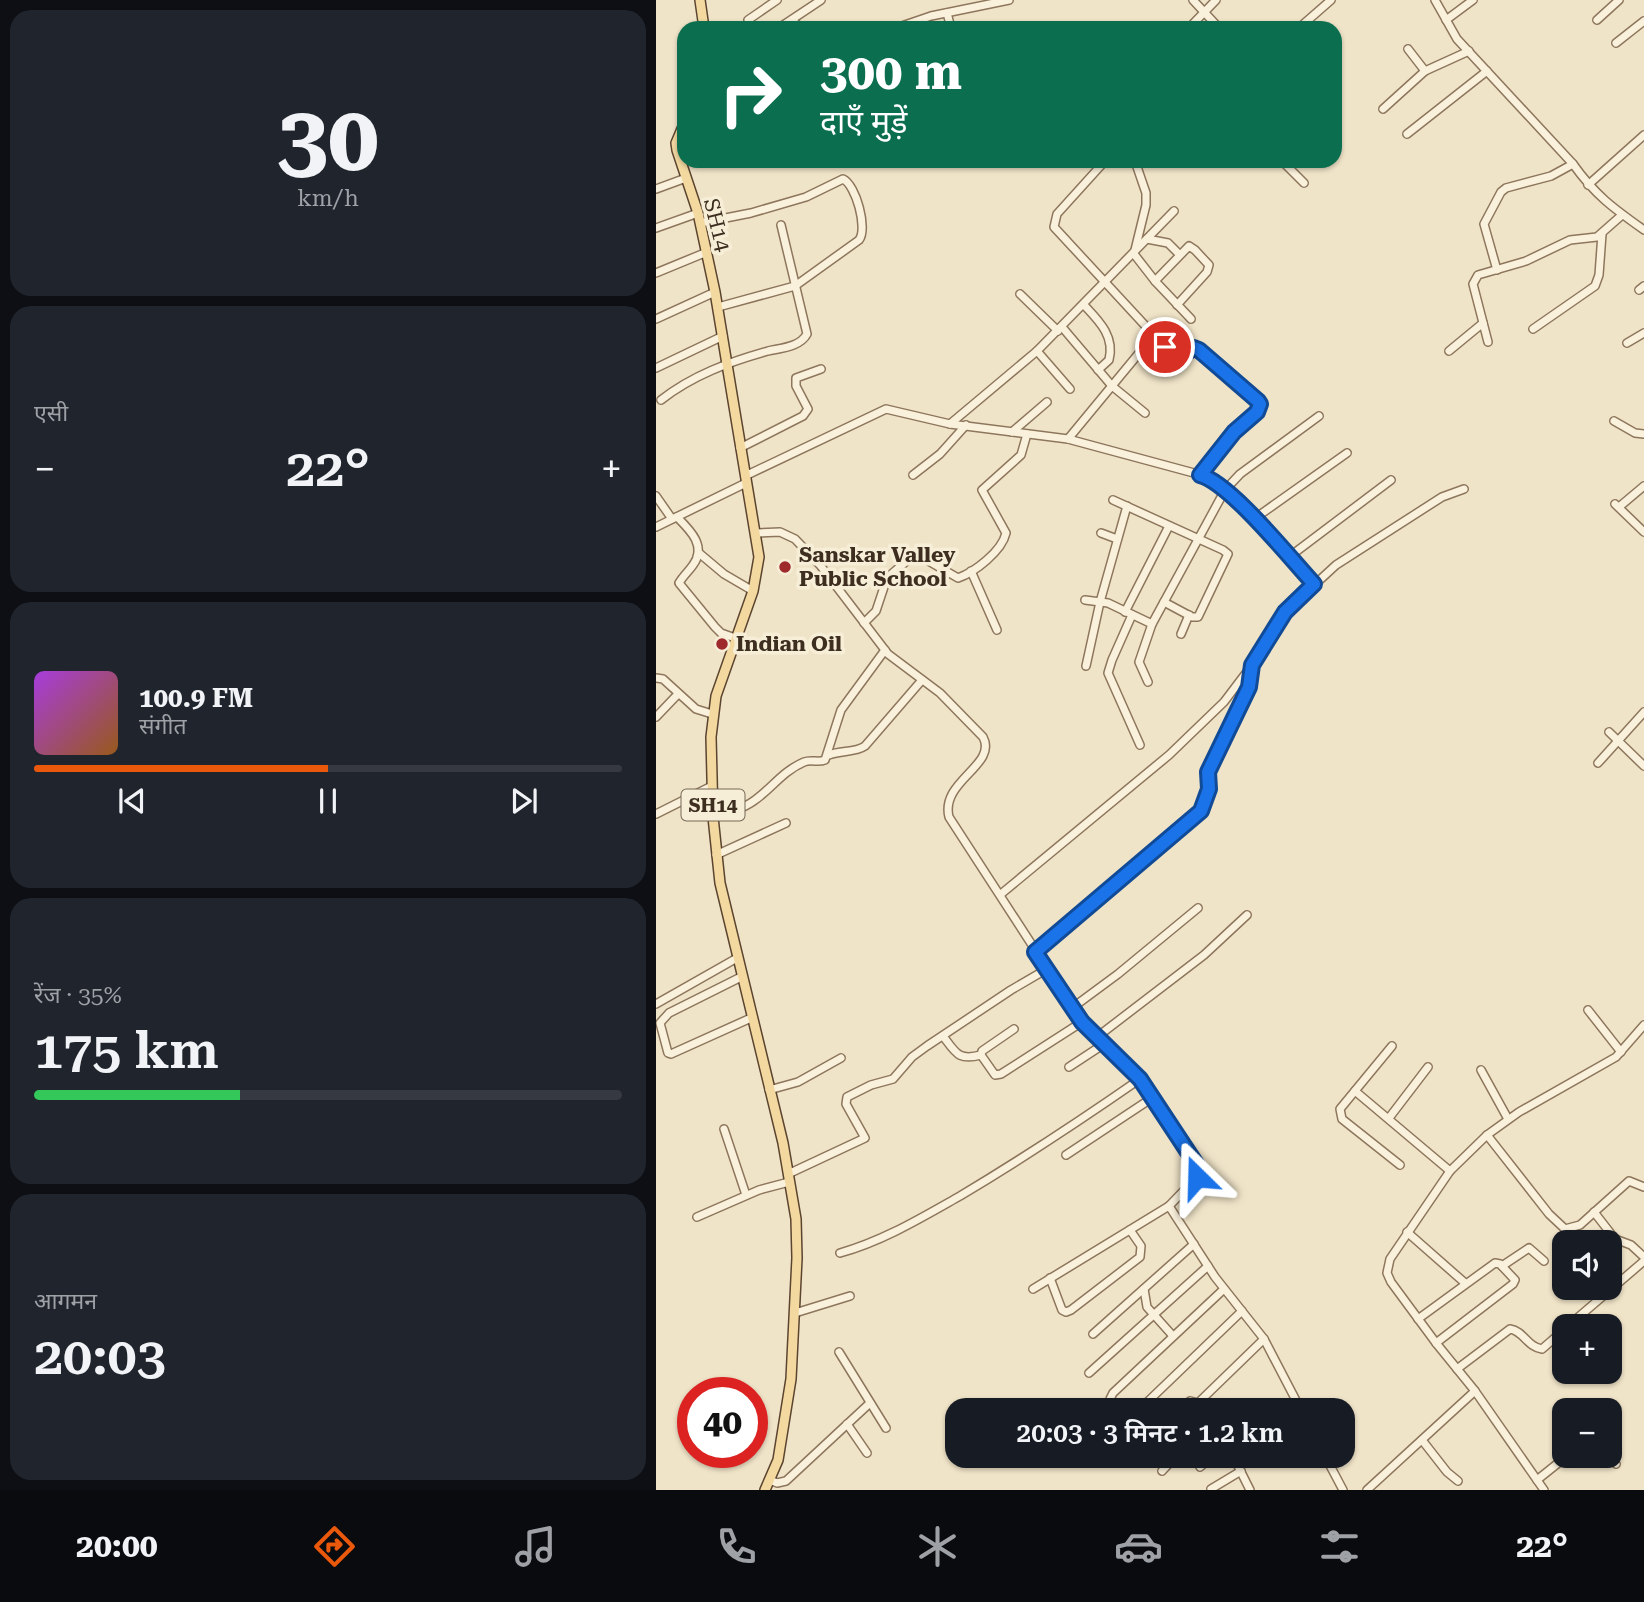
<!DOCTYPE html>
<html lang="hi">
<head>
<meta charset="utf-8">
<style>
	body { margin:0; font-family:"Roboto Serif","Noto Sans Devanagari",serif; background:#20242c; color:#f1f3f6; height:100vh; display:flex; flex-direction:column; font-size:26px; white-space:nowrap }
	* { box-sizing:border-box; margin:0 }
	p { font-size:23px; color:#9ea1a6 }
	.icon { flex:none; width:38px; height:38px; fill:none; stroke:currentColor; stroke-width:2; stroke-linecap:round; stroke-linejoin:round }
	.map { position:relative; flex:1; overflow:hidden }
	.details { display:flex; flex-direction:column; gap:10px; padding:10px; background:#0d0f14; width:656px }
	.details>* { flex:none }
	.guide { position:absolute; left:21px; top:21px; width:665px; height:147px; border-radius:21px; box-shadow:0 2px 5px #0004; background:#0b6e4f; color:#fff; overflow:hidden }
	.buttons { position:absolute; left:896px; top:1230px; display:grid; gap:14px }
	.buttons a { display:grid; place-items:center; width:70px; height:70px; border-radius:14px; background:#171b24; box-shadow:0 2px 5px #0004; font-size:35px }
	.speed { position:absolute; left:21px; top:1377px; display:flex; gap:14px; font-size:35px; font-weight:700; text-align:center }
	.speed>* { display:grid; place-content:center; width:91px; height:91px; border-radius:50%; background:#171b24; box-shadow:0 2px 5px #0004; line-height:1 }
	.speed .limit { border:10px solid #d22; background:#fff; color:#111 }
	.pin { position:absolute; display:grid; place-items:center; width:60px; height:60px; color:#fff; margin:-30px; border:4px solid #fff; border-radius:50%; box-shadow:0 2px 7px #0007 }
	.me { position:absolute; width:77px; margin:-38px; rotate:338deg; stroke-linejoin:round; filter:drop-shadow(0 0 5px #0008) }
	.turn { display:flex; align-items:center; gap:24px; height:147px; padding:0 28px; font-size:32px }
	.turn .icon { width:91px; height:91px; stroke-width:2.5 }
	.turn b { display:block; font-size:49px; line-height:60px }
	.big { font-size:52px; font-weight:600; line-height:1.1 }
	.details .card { flex:1; display:flex; flex-direction:column; justify-content:center; gap:10px; min-width:0; padding:0 24px; border-radius:21px; background:#20242c }
	.details .dial { align-items:center; gap:0 }
	.dial b { font-size:91px; line-height:1 }
	.song { display:flex; align-items:center; gap:21px }
	.cover { width:84px; height:84px; border-radius:10px; background:linear-gradient(135deg,hsl(280 70% 55%),hsl(30 70% 35%)) }
	.played { height:7px; border-radius:4px; background:linear-gradient(90deg,#ea580c 50%,#363941 50%) }
	.keys { display:flex; justify-content:space-around; direction:ltr }
	.heat { display:flex; justify-content:space-between; align-items:center; font-size:38px; direction:ltr }
	.charge { height:10px; border-radius:5px; background:linear-gradient(90deg,#34c759 35%,#363941 0) }
	.trip { position:absolute; left:289px; top:1398px; width:410px; height:70px; border-radius:21px; background:#171b24; box-shadow:0 2px 5px #0004; font-weight:600; line-height:70px; text-align:center }
	.menu { display:flex; height:112px; justify-content:space-around; align-items:center; background:#090b0e; color:#9ea1a6 }
	.menu .icon { width:49px; height:49px }
	.menu .current { color:#ea580c }
	.menu b { font-size:32px; color:#f1f3f6 }
	main { display:flex; flex:1; min-height:0 }
	.map>svg:first-child { display:block }
	.lines { fill:none; stroke-linecap:round; stroke-linejoin:round }
	.minor-casing { stroke:#8d765c; stroke-width:10 }
	.major-casing { stroke:#5b4430; stroke-width:12 }
	.minor { stroke:#faf1dc; stroke-width:7 }
	.major { stroke:#f3d9a0; stroke-width:9 }
	.route-casing { stroke:#114b97; stroke-width:18 }
	.route { stroke:#1a73e8; stroke-width:12 }
	.poi-dot { fill:#9e2a2b; stroke:#f7eed8; stroke-width:2.5 }
	.labels { text-anchor:middle; dominant-baseline:central; stroke-width:7; stroke-linejoin:round; paint-order:stroke }
	.shield { fill:#f7eed8; stroke:#756857; stroke-width:2 }
	.shield-label { font-size:19px; font-weight:bold; fill:#3d2e20 }
	.street-label { font-size:21px; fill:#3d2e20; stroke:#f7eed8 }
	.poi-label { font-size:21px; font-weight:bold; fill:#3d2e20; stroke:#f7eed8; text-anchor:start }
</style>
</head>
<body>
<main>
<section class="details">
<div class="card dial"><b>30</b><p>km/h</p></div>
<div class="card"><p>एसी</p>
<div class="heat"><a>−</a><b class="big">22°</b><a>+</a></div>
</div>
<div class="card">
<div class="song"><i class="cover"></i><div><b>100.9 FM</b><p>संगीत</p></div></div>
<div class="played"></div>
<div class="keys"><svg class="icon" aria-label="previous" viewBox="0 0 24 24"><path d="M18 5L8 12l10 7zM5 5v14"/></svg><svg class="icon" aria-label="pause" viewBox="0 0 24 24"><path d="M8 5v14M16 5v14"/></svg><svg class="icon" aria-label="next" viewBox="0 0 24 24"><path d="M6 5l10 7-10 7zM19 5v14"/></svg></div>
</div>
<div class="card"><p>रेंज · 35%</p><b class="big">175 km</b><div class="charge"></div></div>
<div class="card"><p>आगमन</p><b class="big">20:03</b></div>
</section>
<div class="map">
<svg width="988" height="1490" viewBox="0 0 988 1490">
	<rect width="100%" height="100%" fill="#f0e4c8"/>
	<g class="lines">
		<g class="minor-casing">
			<g id="minor">
				<path d="M537,0L563,28"/>
				<path d="M779,0L801,39L917,164C939,195 957,208 988,230"/>
				<path d="M291,13L295,28"/>
				<path d="M136,20L145,28"/>
				<path d="M790,20L817,0"/>
				<path d="M941,20L963,0"/>
				<path d="M94,28L92,20L121,0"/>
				<path d="M123,28L165,0"/>
				<path d="M240,28L275,16L353,0"/>
				<path d="M533,28L560,0"/>
				<path d="M643,28L675,0"/>
				<path d="M960,43L988,21"/>
				<path d="M752,49L769,71"/>
				<path d="M727,109L769,71L813,51"/>
				<path d="M751,134L831,71"/>
				<path d="M326,161H339"/>
				<path d="M449,161L401,214L398,227L509,347L525,355L538,348L543,350L604,404L601,412L566,445L543,475"/>
				<path d="M479,161L490,193V205L478,254L499,281L535,319"/>
				<path d="M626,161L648,183"/>
				<path d="M932,185L988,135"/>
				<path d="M0,189L30,178"/>
				<path d="M44,223L95,213L150,197L187,179C200,185 212,229 203,240L139,286L62,307"/>
				<path d="M0,228L42,213"/>
				<path d="M491,239L512,243L523,254"/>
				<path d="M841,270L828,224L845,192L850,188L895,176L917,164"/>
				<path d="M0,273L51,252"/>
				<path d="M499,281L533,246L539,250L553,265L551,272L521,305"/>
				<path d="M983,290L988,286"/>
				<path d="M364,294L402,331"/>
				<path d="M428,305C443,321 459,336 453,360L442,370"/>
				<path d="M0,319L59,292"/>
				<path d="M406,327L456,386L489,413"/>
				<path d="M877,329L939,286L943,275L946,234"/>
				<path d="M832,342L817,284L822,275L870,261L914,240L941,237L966,215"/>
				<path d="M971,343L988,333"/>
				<path d="M381,351L414,389"/>
				<path d="M793,351L827,323"/>
				<path d="M0,368L67,336"/>
				<path d="M5,400C37,375 73,362 112,351C125,348 144,347 151,334L125,225"/>
				<path d="M958,421L979,433L988,434"/>
				<path d="M294,424L381,351L518,211"/>
				<path d="M356,432L391,402"/>
				<path d="M412,439L498,335"/>
				<path d="M84,448L147,416L152,409L140,386V378L165,369"/>
				<path d="M257,475L284,454L310,425"/>
				<path d="M89,476L230,409L294,424L412,439L549,476L563,485L658,584"/>
				<path d="M0,496L16,519"/>
				<path d="M457,500L567,550L572,554L542,617H536L508,602"/>
				<path d="M959,504L988,532"/>
				<path d="M963,507L988,486"/>
				<path d="M21,517C34,530 51,546 37,565C33,571 27,576 23,583L59,627L65,633L79,638"/>
				<path d="M598,519L691,453"/>
				<path d="M0,527L90,483"/>
				<path d="M101,533L124,532L139,539L164,565L232,654L284,693L327,737C342,765 284,781 293,817L426,1022L484,1079L540,1164L541,1177L513,1206L559,1277L608,1339L645,1410"/>
				<path d="M445,533L461,539"/>
				<path d="M43,553L68,574L97,591"/>
				<path d="M633,557L735,480"/>
				<path d="M315,571L341,630"/>
				<path d="M429,600L452,603L496,624"/>
				<path d="M469,612L513,526"/>
				<path d="M476,615L456,660L452,673L484,745"/>
				<path d="M208,623L220,611L231,578L254,558L269,559L302,578C319,572 346,551 350,533L326,490L365,455L371,434"/>
				<path d="M525,634L533,615"/>
				<path d="M430,666L444,602L471,506"/>
				<path d="M0,678L7,679L40,709L56,714"/>
				<path d="M492,682L483,662L496,624L569,490L584,474L663,416"/>
				<path d="M0,717L22,694"/>
				<path d="M953,732L988,766"/>
				<path d="M173,755C185,750 199,753 209,746L266,680"/>
				<path d="M942,763L988,712"/>
				<path d="M0,814L56,786"/>
				<path d="M57,817C72,813 87,809 99,800C116,788 127,771 148,762C155,759 162,763 169,760L185,710L229,650"/>
				<path d="M60,855L130,823"/>
				<path d="M345,894L513,755L568,702L593,669"/>
				<path d="M379,952L545,812L553,789V772L593,687L596,665L629,612L680,565L786,497L808,489"/>
				<path d="M85,977L13,1013L4,1023L12,1053L15,1054L95,1018"/>
				<path d="M0,1004L81,958"/>
				<path d="M416,1008L462,974L542,908"/>
				<path d="M932,1010L965,1052"/>
				<path d="M358,1029L326,1051L325,1055L339,1075L345,1074L426,1022"/>
				<path d="M287,1036C300,1053 302,1061 325,1055"/>
				<path d="M441,1037L548,955L591,915"/>
				<path d="M736,1046L684,1109L686,1119L744,1165"/>
				<path d="M413,1067L448,1044"/>
				<path d="M825,1070L852,1119"/>
				<path d="M113,1090L142,1082L185,1058"/>
				<path d="M699,1091L794,1171"/>
				<path d="M733,1118L772,1067"/>
				<path d="M68,1129L90,1195"/>
				<path d="M831,1135L893,1214L909,1229L924,1225L973,1181L988,1187"/>
				<path d="M410,1155L496,1098"/>
				<path d="M132,1174L209,1138L190,1104L191,1097L215,1085L237,1079L256,1057L271,1046L355,990L391,969"/>
				<path d="M938,1212L959,1239L975,1245L988,1257"/>
				<path d="M41,1217L103,1190L133,1182"/>
				<path d="M751,1232L809,1283"/>
				<path d="M184,1253C227,1241 265,1218 304,1196C366,1159 425,1120 484,1079"/>
				<path d="M846,1266L873,1248L888,1261"/>
				<path d="M394,1278L406,1310L410,1312L415,1310L484,1257L485,1246L474,1230"/>
				<path d="M377,1289L513,1206"/>
				<path d="M488,1289L491,1307L517,1336"/>
				<path d="M139,1313L194,1296"/>
				<path d="M762,1319L839,1263L844,1264L859,1280L857,1284L780,1343"/>
				<path d="M912,1326L988,1261"/>
				<path d="M437,1334L538,1244"/>
				<path d="M183,1352L230,1428"/>
				<path d="M801,1369L854,1329C868,1331 871,1347 886,1349L908,1330"/>
				<path d="M433,1373L552,1266"/>
				<path d="M819,1391L888,1490"/>
				<path d="M463,1410L454,1399L457,1393L568,1289"/>
				<path d="M483,1410L586,1311"/>
				<path d="M522,1410L534,1401L542,1403"/>
				<path d="M547,1410L542,1403L608,1339"/>
				<path d="M191,1424L211,1453"/>
				<path d="M766,1440L791,1472L802,1481"/>
				<path d="M577,1456L594,1490"/>
				<path d="M669,1456L687,1490"/>
				<path d="M953,1456L960,1464"/>
				<path d="M544,1467L557,1456"/>
				<path d="M506,1471L520,1456"/>
				<path d="M114,1480L121,1483L130,1481L214,1403"/>
				<path d="M881,1480L911,1456"/>
				<path d="M555,1489L585,1471"/>
				<path d="M711,1490L819,1391L780,1343L735,1282L731,1273L734,1259L794,1171L831,1135L863,1112L960,1057L988,1025"/>
			</g>
		</g>
		<g class="major-casing">
			<g id="major">
				<path d="M44,0L48,28"/>
				<path d="M28,124L20,143L21,150L42,213L59,292L103,557L97,591L60,696L55,737L57,817L64,883L127,1143L140,1219L141,1258L135,1379L122,1460L109,1490"/>
			</g>
		</g>
		<use href="#minor" class="minor"/>
		<use href="#major" class="major"/>
	</g>
	<g class="lines">
		<g class="route-casing">
			<path id="route" d="M509,347L525,355L538,348L543,350L602,401L604,404L601,412L578,432L544,475C574,483 634,558 658,584L629,612L596,665L593,687L552,772L553,789L545,811L379,952L426,1022L484,1079L540,1164L541,1177"/>
		</g>
		<use href="#route" class="route"/>
	</g>
	<g class="poi-dot">
		<circle cx="129" cy="567" r="7"/>
		<circle cx="66" cy="644" r="7"/>
	</g>
	<g class="labels">
		<rect class="shield" x="25.5" y="789.5" width="63" height="31" rx="5"/>
		<g class="shield-label">
			<text x="57" y="805">SH14</text>
		</g>
		<g class="street-label">
			<text transform="translate(61 225) rotate(76)">SH14</text>
		</g>
		<g class="poi-label">
			<text x="143" y="555">Sanskar Valley<tspan x="143" dy="24">Public School</tspan></text>
			<text x="80" y="644">Indian Oil</text>
		</g>
	</g>
</svg>
<div class="buttons">
<a><svg class="icon" aria-label="sound" viewBox="0 0 24 24"><path d="M4 9h4l5-4v14l-5-4H4zM17 9q2 3 0 6"/></svg></a>
<a>+</a>
<a>−</a>
</div>
<div class="speed"><div class="limit">40</div></div>
<div class="pin" style="left:509px;top:347px;background:#d93025"><svg class="icon" aria-label="arrive" viewBox="0 0 24 24"><path d="M6 21V4h12l-3 4 3 4H6"/></svg></div>
<svg class="me" style="left:541px;top:1177px" viewBox="-20 -20 40 40"><path d="M0-17L14 15 0 8-14 15z" fill="#1a73e8" stroke="#fff" stroke-width="4"/></svg>
<div class="trip">20:03 · 3 मिनट · 1.2 km</div>
<div class="guide">
<div class="turn"><svg class="icon" aria-label="right" viewBox="0 0 24 24"><path d="M7 20v-9h11M14 6l5 5-5 5"/></svg><div><b>300 m</b>दाएँ मुड़ें</div></div>
</div>
</div>
</main>
<nav class="menu">
<b>20:00</b>
<svg class="icon current" aria-label="directions" viewBox="0 0 24 24"><path d="M12 3l9 9-9 9-9-9zM9 14v-3h6M13 9l2 2-2 2"/></svg>
<svg class="icon" aria-label="music" viewBox="0 0 24 24"><path d="M9 18V5l10-2v13"/><circle cx="6" cy="18" r="3"/><circle cx="16" cy="16" r="3"/></svg>
<svg class="icon" aria-label="phone" viewBox="0 0 24 24"><path d="M5 4h4l2 5-3 2q2 4 5 5l2-3 5 2v4C11 20 4 13 5 4z"/></svg>
<svg class="icon" aria-label="climate" viewBox="0 0 24 24"><path d="M12 3v18M4 7l16 10M4 17L20 7"/></svg>
<svg class="icon" aria-label="car" viewBox="0 0 24 24"><path d="M5 17H2v-5l4-1 3-4h7l3 4 3 1v5h-3M9 17h6M6 11h13"/><circle cx="7" cy="17" r="2"/><circle cx="17" cy="17" r="2"/></svg>
<svg class="icon" aria-label="filters" viewBox="0 0 24 24"><path d="M4 7h16M4 17h16"/><circle cx="9" cy="7" r="2"/><circle cx="15" cy="17" r="2"/></svg>
<b>22°</b>
</nav>
</body>
</html>
